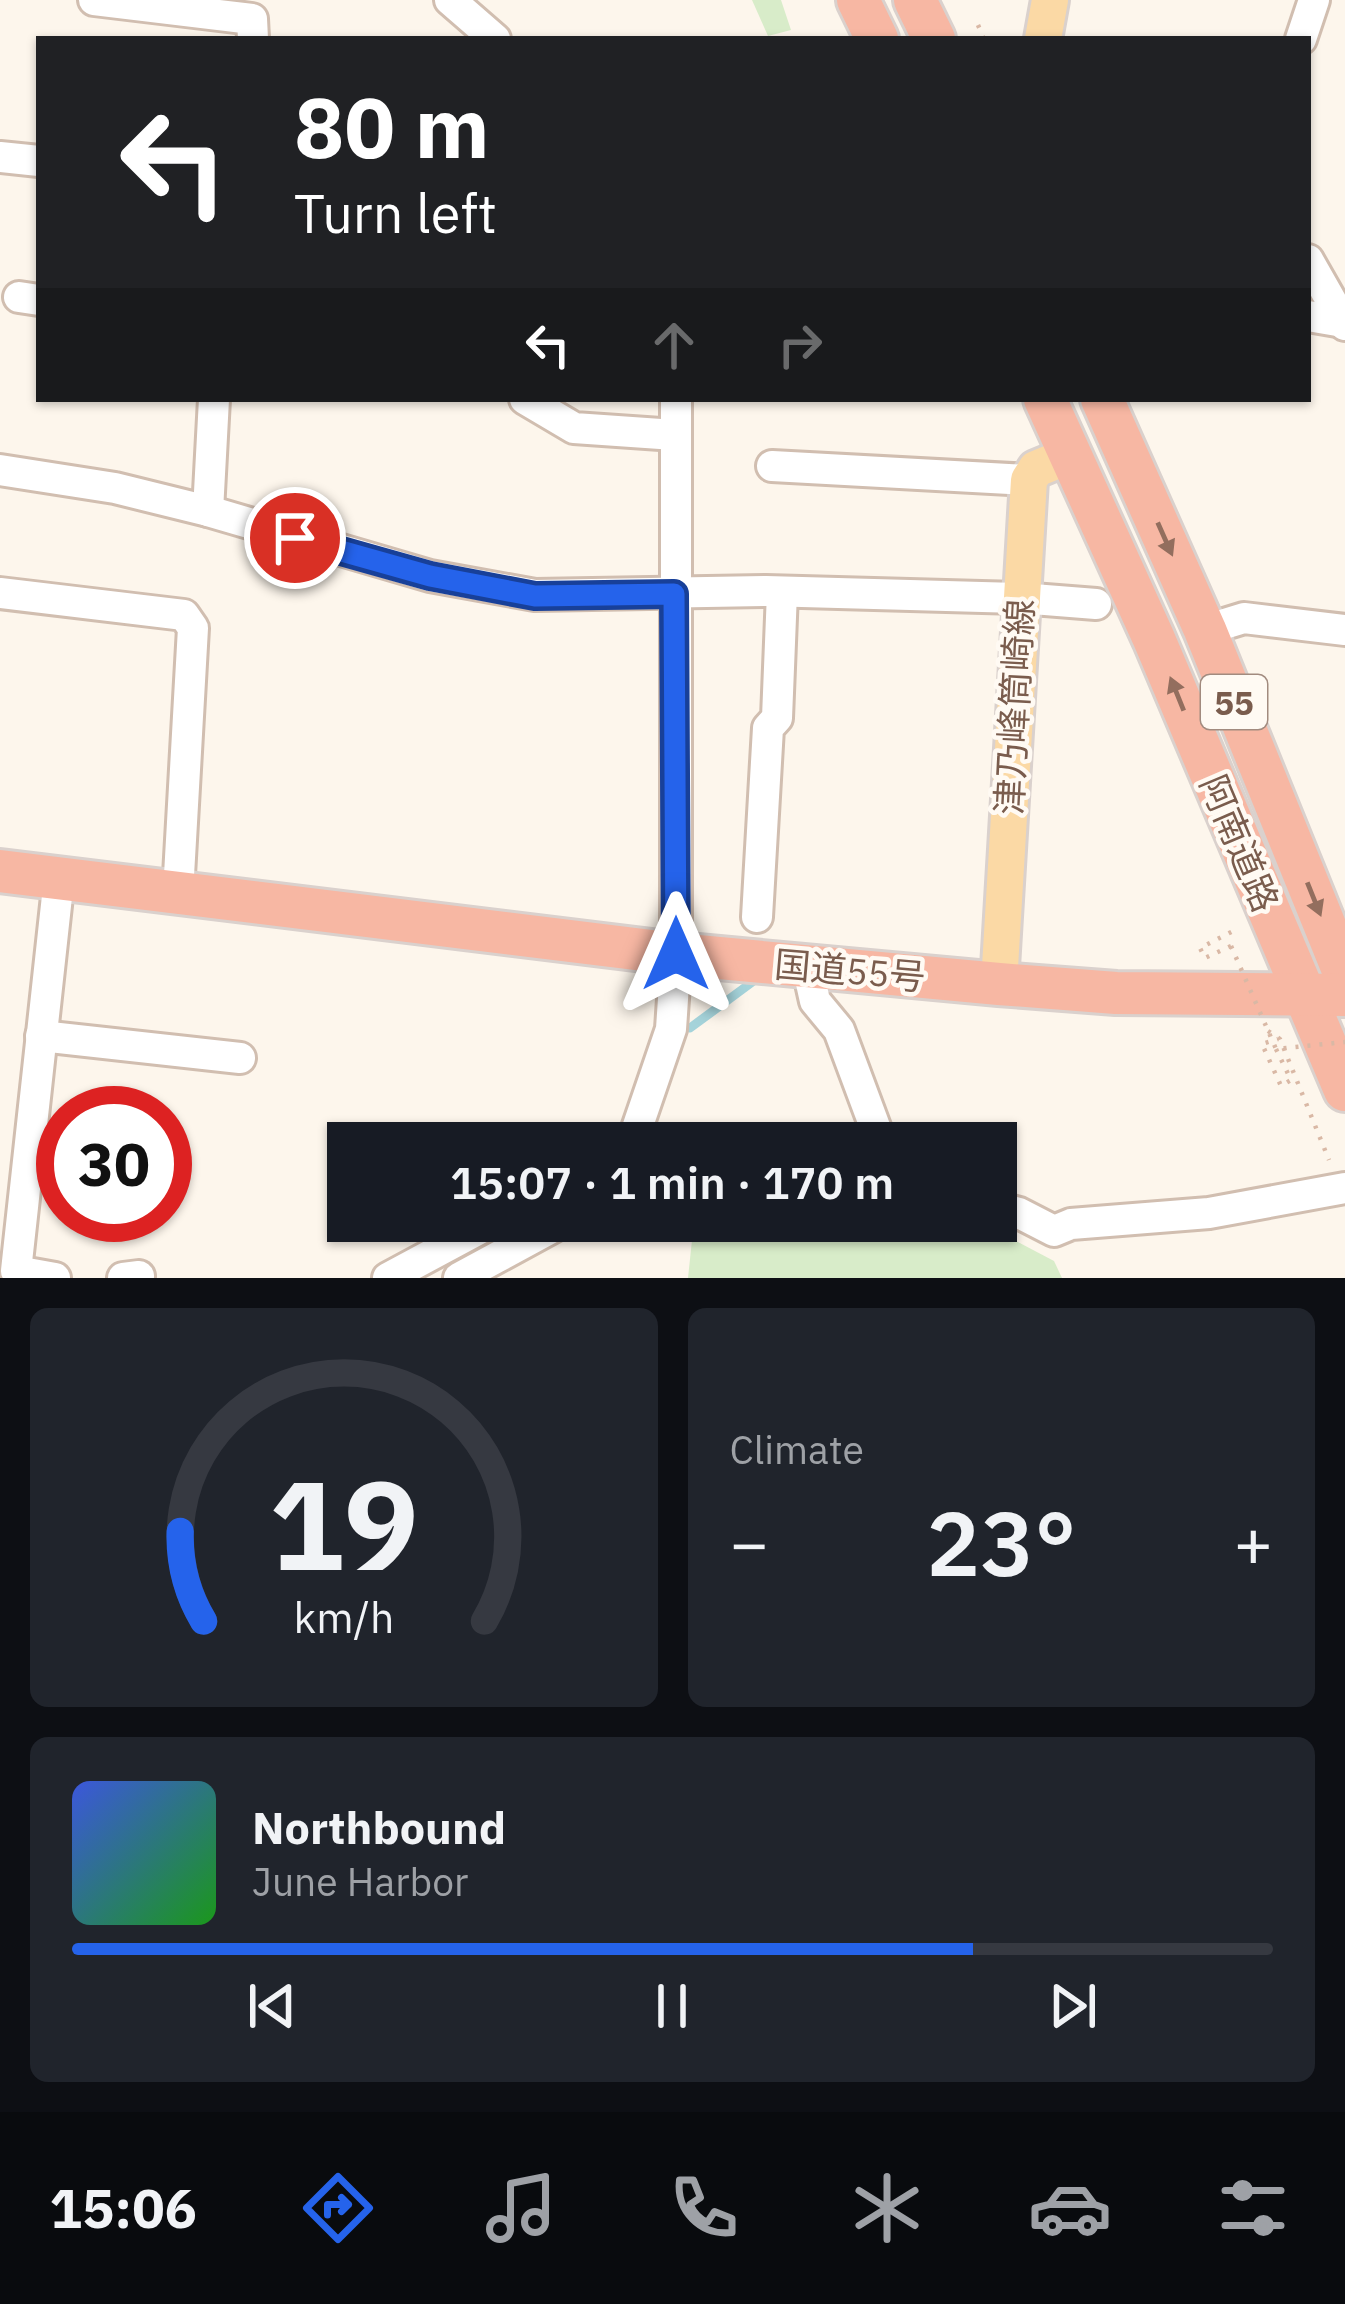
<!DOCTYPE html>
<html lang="en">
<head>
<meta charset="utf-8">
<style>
	body { margin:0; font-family:"IBM Plex Sans","Noto Sans JP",sans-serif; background:#20242c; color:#f1f3f6; height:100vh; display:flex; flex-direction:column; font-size:45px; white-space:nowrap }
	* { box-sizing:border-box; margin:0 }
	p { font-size:39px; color:#9ea1a6 }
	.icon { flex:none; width:66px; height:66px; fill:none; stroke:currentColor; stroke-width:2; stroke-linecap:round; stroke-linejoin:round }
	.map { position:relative; height:1278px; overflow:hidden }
	.details { display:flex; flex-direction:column; gap:30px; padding:30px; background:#0d0f14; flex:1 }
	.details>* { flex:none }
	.guide { position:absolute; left:36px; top:36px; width:1275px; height:366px; border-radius:0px; box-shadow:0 3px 9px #0004; background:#202124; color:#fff; overflow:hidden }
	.speed { position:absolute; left:36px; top:1086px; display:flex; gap:24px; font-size:60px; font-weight:700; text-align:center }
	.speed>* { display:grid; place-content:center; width:156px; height:156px; border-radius:50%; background:#171b24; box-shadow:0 3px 9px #0004; line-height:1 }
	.speed .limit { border:18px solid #d22; background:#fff; color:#111 }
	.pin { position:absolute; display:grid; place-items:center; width:102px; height:102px; color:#fff; margin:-51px; border:6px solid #fff; border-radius:50%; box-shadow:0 3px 12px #0007 }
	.me { position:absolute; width:132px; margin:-66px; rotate:0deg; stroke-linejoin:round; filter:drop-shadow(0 0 9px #0008) }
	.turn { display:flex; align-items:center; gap:42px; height:252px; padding:0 60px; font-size:54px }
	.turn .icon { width:156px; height:156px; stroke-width:2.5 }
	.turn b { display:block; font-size:84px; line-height:102px }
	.lanes { display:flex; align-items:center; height:114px; padding:0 60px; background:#0003; justify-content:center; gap:60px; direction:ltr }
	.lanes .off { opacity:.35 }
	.big { font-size:90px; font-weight:600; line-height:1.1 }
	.details .widget { flex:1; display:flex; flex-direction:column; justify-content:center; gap:18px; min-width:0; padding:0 42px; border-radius:18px; background:#20242c }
	.details .dial { align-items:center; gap:0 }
	.dial svg { height:312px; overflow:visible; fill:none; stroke:#363941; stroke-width:7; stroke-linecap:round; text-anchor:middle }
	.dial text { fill:#f1f3f6; stroke:none }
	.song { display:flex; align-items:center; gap:36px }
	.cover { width:144px; height:144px; border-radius:18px; background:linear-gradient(135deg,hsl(230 70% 55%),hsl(120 70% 35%)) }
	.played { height:12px; border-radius:6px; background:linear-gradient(90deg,#2563eb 75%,#363941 75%) }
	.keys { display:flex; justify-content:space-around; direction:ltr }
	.heat { display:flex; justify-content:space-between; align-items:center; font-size:66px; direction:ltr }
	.details .tiles { flex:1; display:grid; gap:30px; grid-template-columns:1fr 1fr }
	.widget:last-child { grid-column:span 2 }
	.trip { position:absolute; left:327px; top:1122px; width:690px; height:120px; border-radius:0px; background:#171b24; box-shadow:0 3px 9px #0004; font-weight:600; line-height:120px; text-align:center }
	.dock { display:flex; height:192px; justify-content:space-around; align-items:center; background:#090b0e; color:#9ea1a6 }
	.dock .icon { width:84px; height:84px }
	.dock .on { color:#2563eb }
	.dock b { font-size:54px; color:#f1f3f6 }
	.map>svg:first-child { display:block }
	.green { fill:#d8ecc9 }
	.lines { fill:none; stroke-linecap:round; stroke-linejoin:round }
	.stream { stroke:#a5d3da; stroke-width:9 }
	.minor-casing { stroke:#d1beb0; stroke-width:36 }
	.major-casing { stroke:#dad1cd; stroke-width:42 }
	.highway-casing { stroke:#dad1cd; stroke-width:48 }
	.path { stroke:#d9b8a5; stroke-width:4.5; stroke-dasharray:3 9; stroke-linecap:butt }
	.minor { stroke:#fff; stroke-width:30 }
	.major { stroke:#fbd9a5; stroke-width:36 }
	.highway { stroke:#f7b7a3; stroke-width:42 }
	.path-bridge { stroke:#d9b8a5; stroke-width:4.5; stroke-dasharray:3 9; stroke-linecap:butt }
	.oneway { fill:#936e5e }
	.route-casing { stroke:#184099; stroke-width:30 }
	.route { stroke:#2563eb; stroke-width:21 }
	.labels { text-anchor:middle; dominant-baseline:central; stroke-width:9; stroke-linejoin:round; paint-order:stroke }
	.shield { fill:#fffaf3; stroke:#a28b7f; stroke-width:3 }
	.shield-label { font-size:33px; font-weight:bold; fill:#7a5c4d }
	.street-label { font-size:36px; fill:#7a5c4d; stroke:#fffaf3 }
</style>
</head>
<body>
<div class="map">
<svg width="1345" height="1278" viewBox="0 0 1345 1278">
	<rect width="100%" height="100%" fill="#fdf6ec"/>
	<g class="green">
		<path d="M752,0H781L791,30L768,36Z"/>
		<path d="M694,1221H978L1054,1261L1062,1278H688Z"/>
	</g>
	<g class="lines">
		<path class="stream" d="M690,1028L755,980"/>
		<g class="minor-casing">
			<g id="minor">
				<path d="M94,0L252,19L253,39"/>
				<path d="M450,0L495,39"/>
				<path d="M1301,39L1314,0"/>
				<path d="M0,157L39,161"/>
				<path d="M1308,260L1345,325"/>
				<path d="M19,297L39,300"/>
				<path d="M1308,316L1343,322"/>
				<path d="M525,399L574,428L675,435"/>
				<path d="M772,466L1029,480"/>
				<path d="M0,470L115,488L208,511L430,576L535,595L766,591L1020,598L1096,604"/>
				<path d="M208,511L214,399"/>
				<path d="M0,593L184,615L193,628L178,893"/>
				<path d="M1205,630L1244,618L1345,630"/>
				<path d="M757,917L768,728L777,718L782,592"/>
				<path d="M807,965L815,1001L839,1030L881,1143"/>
				<path d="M41,1036L240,1058"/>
				<path d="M632,1143L671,1029L676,954V399"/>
				<path d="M996,1207L1019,1213L1054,1231L1071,1224L1209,1213L1345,1188"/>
				<path d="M55,1278L16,1271L59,878"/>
				<path d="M123,1278L139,1276"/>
				<path d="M388,1278L494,1221"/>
				<path d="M459,1278L564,1221"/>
			</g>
		</g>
		<g class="major-casing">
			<g id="major">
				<path d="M1043,39L1050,0"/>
				<path d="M999,984L1029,480L1036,469L1070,455"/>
			</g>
		</g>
		<g class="highway-casing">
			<g id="highway">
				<path d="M858,0L877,39"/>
				<path d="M915,0L934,39"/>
				<path d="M1045,399L1154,639L1345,1090"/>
				<path d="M1102,399L1205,630L1345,975"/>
				<path d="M0,871L676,954L999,984L1116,993L1345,995"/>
			</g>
		</g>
		<g class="path">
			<path d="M978,25L984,39"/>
			<path d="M1231,946L1205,958L1200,948L1237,929"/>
			<path d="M1268,1031L1280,1039L1329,1160"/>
			<path d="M1276,1049L1291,1080L1281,1086L1262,1044L1278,1039"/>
		</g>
		<use href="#minor" class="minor"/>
		<use href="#major" class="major"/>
		<use href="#highway" class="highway"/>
		<path class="path-bridge" d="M1231,946L1276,1049L1345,1042"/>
	</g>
	<defs><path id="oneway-solid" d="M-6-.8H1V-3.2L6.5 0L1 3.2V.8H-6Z" transform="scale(3)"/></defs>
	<g class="oneway">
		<use href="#oneway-solid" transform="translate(1165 539) rotate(66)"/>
		<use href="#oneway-solid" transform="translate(1177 694) rotate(-112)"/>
		<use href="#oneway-solid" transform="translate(1314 899) rotate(68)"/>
	</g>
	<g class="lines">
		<g class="route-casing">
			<path id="route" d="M295,538L430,576L535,596L674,594L676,954"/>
		</g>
		<use href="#route" class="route"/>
	</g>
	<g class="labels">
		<rect class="shield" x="1201" y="675" width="66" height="54" rx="9"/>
		<g class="shield-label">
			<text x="1234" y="702">55</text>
		</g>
		<g class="street-label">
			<text transform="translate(1014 707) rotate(-87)">津乃峰筒崎線</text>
			<text transform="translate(1240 843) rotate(67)">阿南道路</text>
			<text transform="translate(850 970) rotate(5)">国道55号</text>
		</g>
	</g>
</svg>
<div class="speed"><div class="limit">30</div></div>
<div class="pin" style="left:295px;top:538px;background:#d93025"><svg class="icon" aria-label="arrive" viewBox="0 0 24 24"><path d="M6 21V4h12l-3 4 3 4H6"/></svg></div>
<svg class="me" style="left:676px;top:954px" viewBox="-20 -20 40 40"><path d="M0-17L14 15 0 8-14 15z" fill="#2563eb" stroke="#fff" stroke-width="4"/></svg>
<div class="trip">15:07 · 1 min · 170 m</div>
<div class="guide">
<div class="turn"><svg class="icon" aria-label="left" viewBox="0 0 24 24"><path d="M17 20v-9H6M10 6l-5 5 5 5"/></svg><div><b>80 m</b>Turn left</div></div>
<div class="lanes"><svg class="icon" aria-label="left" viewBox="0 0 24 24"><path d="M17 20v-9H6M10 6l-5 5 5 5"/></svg><svg class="icon off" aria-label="ahead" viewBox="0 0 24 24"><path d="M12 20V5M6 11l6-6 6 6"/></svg><svg class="icon off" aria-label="right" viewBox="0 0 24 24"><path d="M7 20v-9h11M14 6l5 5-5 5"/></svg></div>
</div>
</div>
<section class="details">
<div class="tiles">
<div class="widget dial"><svg viewBox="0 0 100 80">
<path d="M14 69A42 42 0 1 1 86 69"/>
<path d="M14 69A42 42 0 0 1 8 46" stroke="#2563eb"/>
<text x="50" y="56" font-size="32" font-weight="700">19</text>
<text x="50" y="72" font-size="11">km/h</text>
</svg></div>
<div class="widget"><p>Climate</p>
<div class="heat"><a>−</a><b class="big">23°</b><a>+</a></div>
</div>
<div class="widget">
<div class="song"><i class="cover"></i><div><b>Northbound</b><p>June Harbor</p></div></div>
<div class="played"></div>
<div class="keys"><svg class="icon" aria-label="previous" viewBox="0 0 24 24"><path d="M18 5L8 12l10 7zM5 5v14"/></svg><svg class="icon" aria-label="pause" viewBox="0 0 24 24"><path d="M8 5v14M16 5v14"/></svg><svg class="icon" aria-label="next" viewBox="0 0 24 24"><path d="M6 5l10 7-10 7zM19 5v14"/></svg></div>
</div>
</div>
</section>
<nav class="dock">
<b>15:06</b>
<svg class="icon on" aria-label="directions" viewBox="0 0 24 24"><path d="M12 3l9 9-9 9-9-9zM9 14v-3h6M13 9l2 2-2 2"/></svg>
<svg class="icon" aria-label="music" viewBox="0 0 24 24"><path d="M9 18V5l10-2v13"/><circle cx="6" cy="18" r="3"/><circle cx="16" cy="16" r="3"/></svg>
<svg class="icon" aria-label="phone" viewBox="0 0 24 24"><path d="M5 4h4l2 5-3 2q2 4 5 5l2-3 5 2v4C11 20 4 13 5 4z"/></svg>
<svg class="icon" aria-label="climate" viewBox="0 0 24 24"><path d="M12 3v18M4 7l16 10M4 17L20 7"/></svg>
<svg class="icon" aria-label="car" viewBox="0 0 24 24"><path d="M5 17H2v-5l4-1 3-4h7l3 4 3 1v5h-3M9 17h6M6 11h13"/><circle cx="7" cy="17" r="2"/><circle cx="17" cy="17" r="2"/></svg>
<svg class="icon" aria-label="filters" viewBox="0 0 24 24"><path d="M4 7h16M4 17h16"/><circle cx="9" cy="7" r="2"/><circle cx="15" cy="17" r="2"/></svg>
</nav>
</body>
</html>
